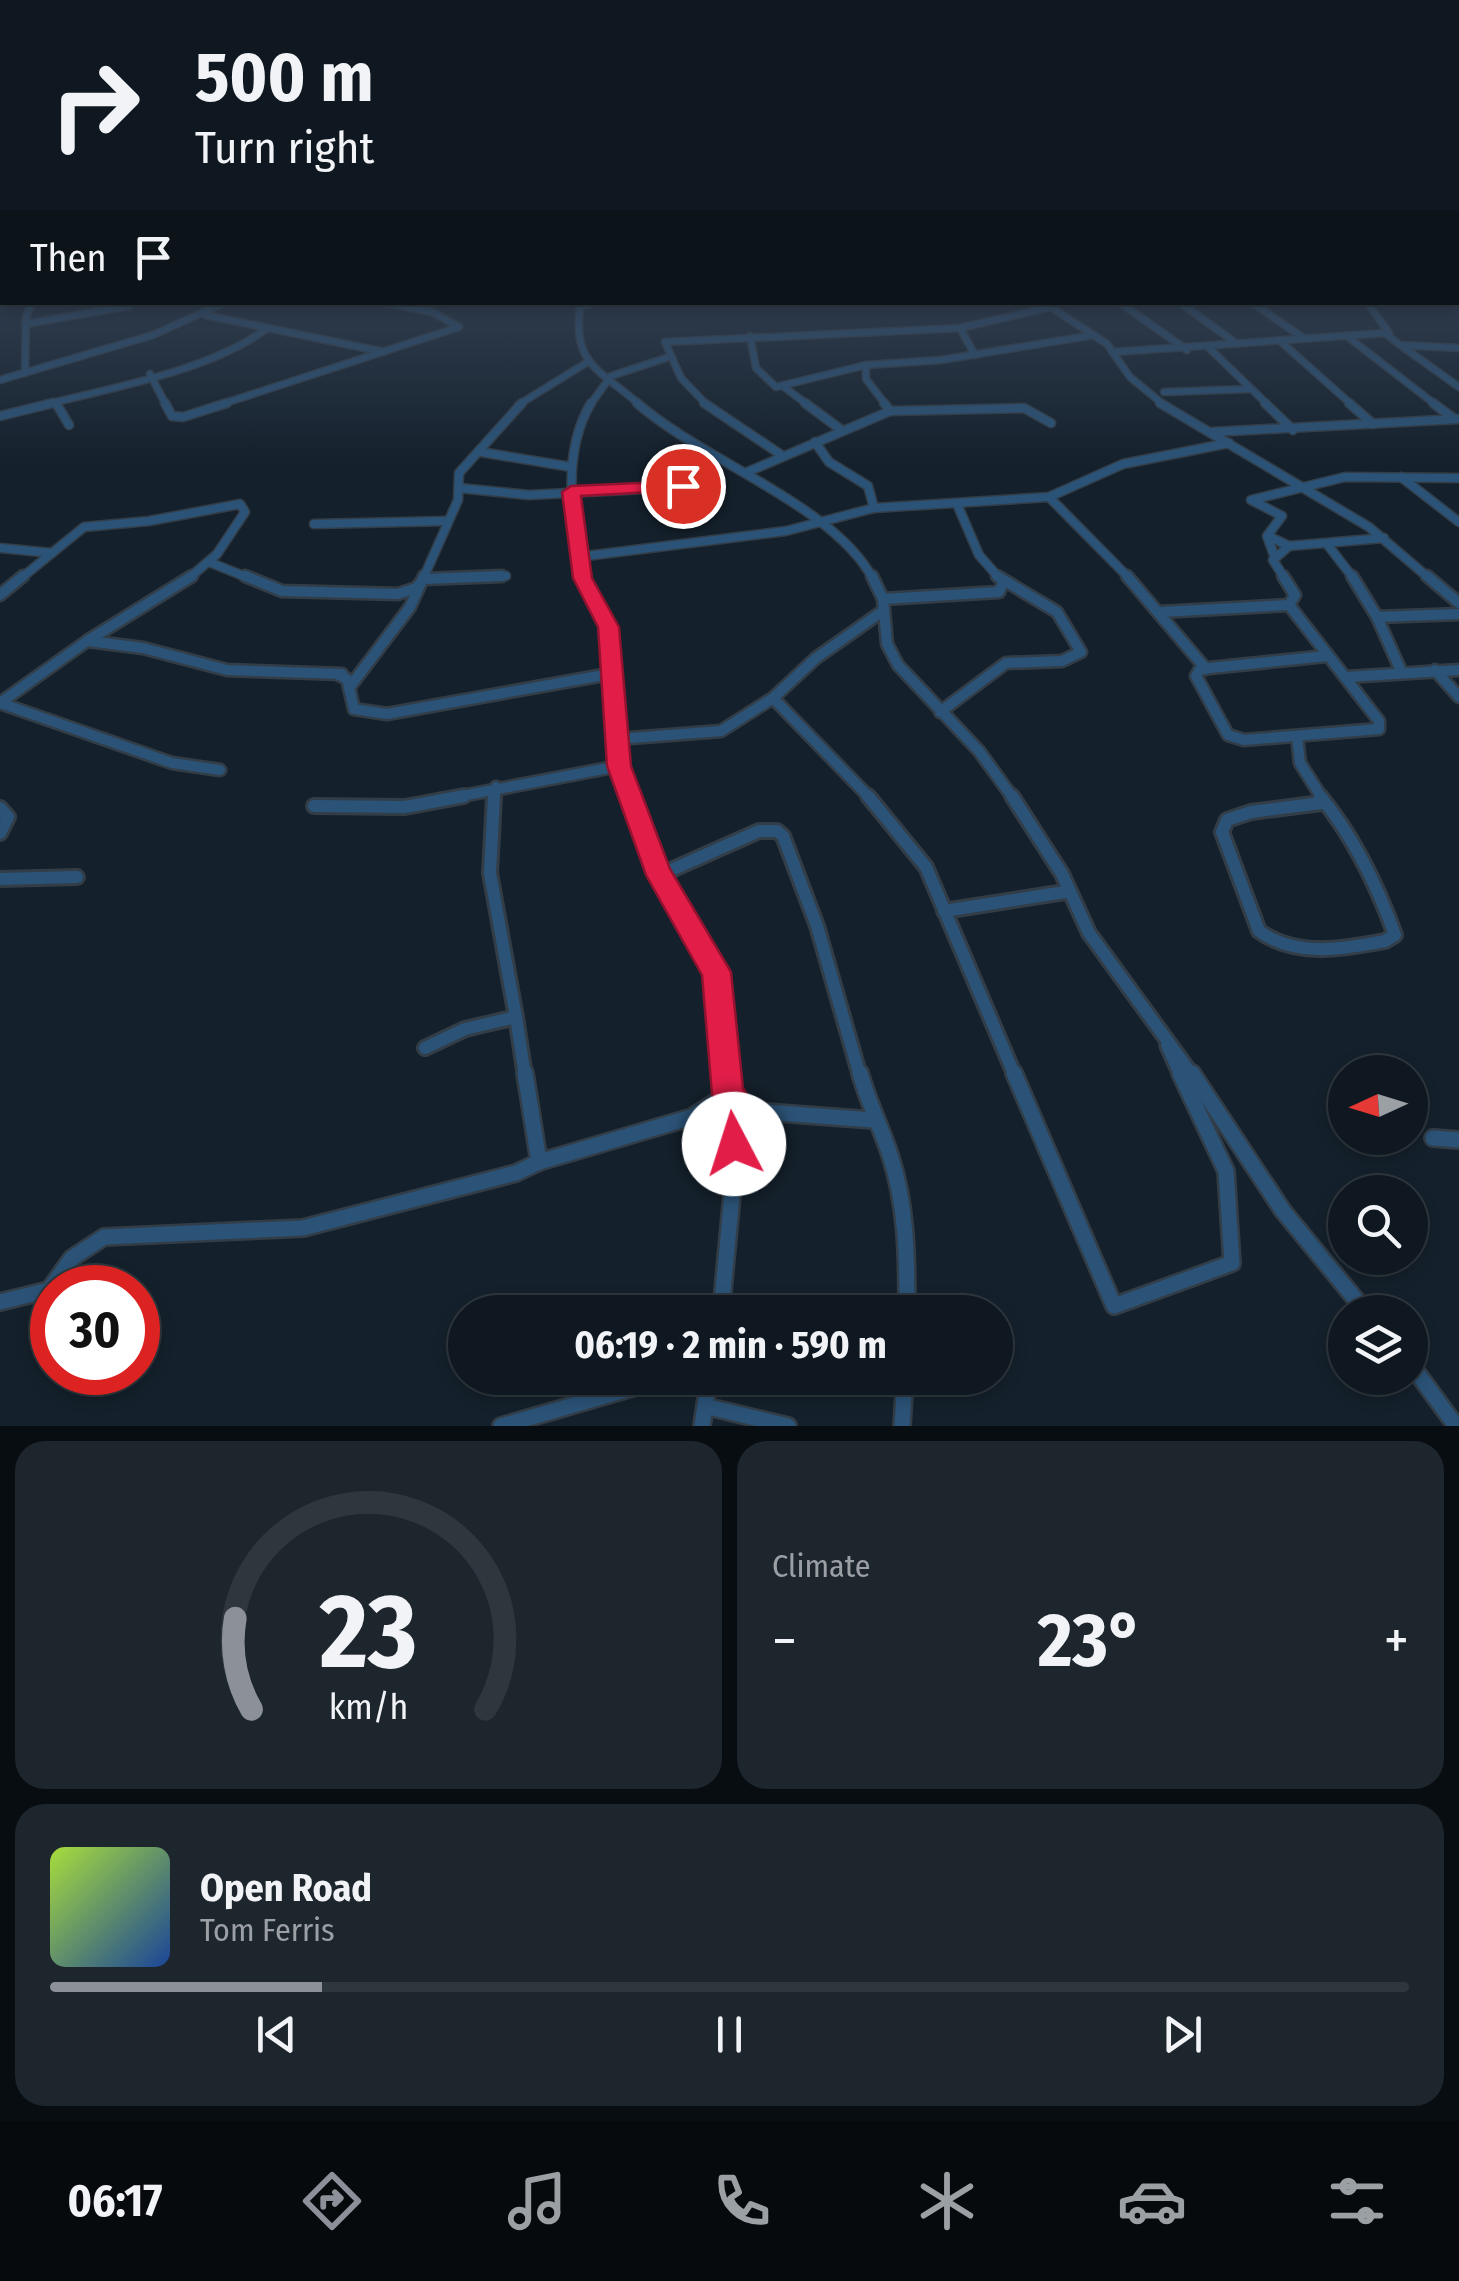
<!DOCTYPE html>
<html lang="en">
<head>
<meta charset="utf-8">
<style>
	body { margin:0; font-family:"Fira Sans Condensed",sans-serif; background:#1d252d; color:#f1f3f6; height:100vh; display:flex; flex-direction:column; font-size:38px; white-space:nowrap }
	* { box-sizing:border-box; margin:0 }
	p { font-size:32px; color:#9ba0a5 }
	.icon { flex:none; width:55px; height:55px; fill:none; stroke:currentColor; stroke-width:2; stroke-linecap:round; stroke-linejoin:round }
	.map { position:relative; height:1426px; overflow:hidden }
	.drawer { display:flex; flex-direction:column; gap:15px; padding:15px; background:#080d12; flex:1 }
	.drawer>* { flex:none }
	.top-card { position:absolute; left:0px; top:0px; width:1460px; height:305px; box-shadow:0 5px 15px #0003,0 0 0 2px #2f373e; background:#0f1820; color:#f1f3f6; overflow:hidden }
	.needle { width:65px; rotate:266deg }
	.buttons { position:absolute; left:1328px; top:1055px; display:grid; gap:20px }
	.buttons a { display:grid; place-items:center; width:100px; height:100px; border-radius:50%; background:#0f1820; box-shadow:0 5px 15px #0003,0 0 0 2px #2f373e; font-size:50px }
	.speed { position:absolute; left:30px; top:1265px; display:flex; gap:20px; font-size:50px; font-weight:700; text-align:center }
	.speed>* { display:grid; place-content:center; width:130px; height:130px; border-radius:50%; background:#0f1820; box-shadow:0 5px 15px #0003,0 0 0 2px #2f373e; line-height:1 }
	.speed .limit { border:15px solid #d22; background:#fff; color:#111 }
	.pin { position:absolute; display:grid; place-items:center; width:85px; height:85px; color:#fff; margin:-42px; border:5px solid #fff; border-radius:50%; box-shadow:0 2px 10px #0007 }
	.me { position:absolute; width:110px; margin:-55px; rotate:355deg; stroke-linejoin:round; filter:drop-shadow(0 0 8px #0008) }
	.turn { display:flex; align-items:center; gap:35px; height:210px; padding:0 30px; font-size:45px }
	.turn .icon { width:130px; height:130px; stroke-width:2.5 }
	.turn b { display:block; font-size:70px; line-height:85px }
	.then { display:flex; align-items:center; height:95px; padding:0 30px; background:#0003; gap:20px; font-size:38px }
	.big { font-size:75px; font-weight:700; line-height:1.1 }
	.drawer .tile { flex:1; display:flex; flex-direction:column; justify-content:center; gap:15px; min-width:0; padding:0 35px; border-radius:30px; background:#1d252d }
	.drawer .dial { align-items:center; gap:0 }
	.dial svg { height:260px; overflow:visible; fill:none; stroke:#2f373e; stroke-width:7; stroke-linecap:round; text-anchor:middle }
	.dial text { fill:#f1f3f6; stroke:none }
	.song { display:flex; align-items:center; gap:30px }
	.cover { width:120px; height:120px; border-radius:15px; background:linear-gradient(135deg,hsl(80 70% 55%),hsl(220 70% 35%)) }
	.played { height:10px; border-radius:5px; background:linear-gradient(90deg,#8c9099 20%,#2f373e 20%) }
	.keys { display:flex; justify-content:space-around; direction:ltr }
	.heat { display:flex; justify-content:space-between; align-items:center; font-size:55px; direction:ltr }
	.drawer .tiles { flex:1; display:grid; gap:15px; grid-template-columns:1fr 1fr }
	.tile:last-child { grid-column:span 2 }
	.trip { position:absolute; left:448px; top:1295px; width:565px; height:100px; border-radius:50px; background:#0f1820; box-shadow:0 5px 15px #0003,0 0 0 2px #2f373e; font-weight:700; line-height:100px; text-align:center }
	.dock { display:flex; height:160px; justify-content:space-around; align-items:center; background:#060a0d; color:#9ba0a5 }
	.dock .icon { width:70px; height:70px }
	.dock .selected { color:#8c9099 }
	.dock b { font-size:45px; color:#f1f3f6 }
	.map>svg:first-child { display:block }
	.lines { fill:none; stroke-linecap:round; stroke-linejoin:round }
	.minor-far4-casing { stroke:#323d47; stroke-width:9 }
	.minor-far3-casing { stroke:#323d47; stroke-width:11 }
	.minor-far2-casing { stroke:#323d47; stroke-width:15 }
	.minor-far1-casing { stroke:#323d47; stroke-width:18 }
	.minor-casing { stroke:#323d47; stroke-width:20 }
	.minor-far4 { stroke:#2b5377; stroke-width:6 }
	.minor-far3 { stroke:#2b5377; stroke-width:8 }
	.minor-far2 { stroke:#2b5377; stroke-width:10 }
	.minor-far1 { stroke:#2b5377; stroke-width:12 }
	.minor { stroke:#2b5377; stroke-width:15 }
	.route { fill:#e11d48; stroke:#92132f; stroke-width:2.5 }
</style>
</head>
<body>
<div class="map">
<svg width="1459" height="1426" viewBox="0 0 1459 1426">
	<rect width="100%" height="100%" fill="#14202b"/>
	<g class="lines">
		<g class="minor-far4-casing">
			<g id="minor-far4">
				<path d="M600,302L580,306C572,366 601,370 640,405"/>
				<path d="M1119,302L1187,350"/>
				<path d="M1179,302L1233,341"/>
				<path d="M1251,302L1302,337"/>
				<path d="M1367,302L1389,333"/>
				<path d="M1046,304L1107,344L1130,377L1164,405"/>
				<path d="M205,315L384,352"/>
				<path d="M25,324L129,306"/>
				<path d="M960,328L975,355"/>
				<path d="M750,336L756,368L776,387L866,365L941,360L1094,335"/>
				<path d="M1348,337L1436,405"/>
				<path d="M1279,340L1352,405"/>
				<path d="M1207,346L1268,405"/>
				<path d="M1403,347L1459,387"/>
				<path d="M1114,352L1385,333L1400,345L1459,348"/>
				<path d="M866,365V379L886,405"/>
				<path d="M25,373L26,317L32,302"/>
				<path d="M150,374L166,405"/>
				<path d="M0,380L153,335L226,302"/>
				<path d="M784,387L808,405"/>
				<path d="M1164,392L1250,389"/>
				<path d="M43,405C111,388 209,371 266,329"/>
				<path d="M219,405L459,327L432,312L381,302"/>
				<path d="M518,405L586,363"/>
				<path d="M590,405L611,376L666,358"/>
				<path d="M707,405L681,378L665,342L960,328L1051,307"/>
			</g>
		</g>
		<g class="minor-far3-casing">
			<g id="minor-far3">
				<path d="M56,403L69,425"/>
				<path d="M165,403L172,416L183,417L227,403"/>
				<path d="M637,403C703,461 834,505 873,579"/>
				<path d="M704,403L780,454"/>
				<path d="M805,403L840,429"/>
				<path d="M884,403L890,411"/>
				<path d="M1160,403L1369,527L1430,579"/>
				<path d="M1265,403L1293,430"/>
				<path d="M1349,403L1373,424"/>
				<path d="M1433,403L1453,418"/>
				<path d="M0,416L53,403"/>
				<path d="M1212,432L1459,419"/>
				<path d="M815,442L829,462L868,486L874,508"/>
				<path d="M481,452L571,467"/>
				<path d="M745,473L890,411L1024,408L1051,423"/>
				<path d="M1401,477L1459,522"/>
				<path d="M459,488L529,495L683,487"/>
				<path d="M1049,497L1130,579"/>
				<path d="M957,504L979,555L1000,579"/>
				<path d="M314,524L446,521"/>
				<path d="M1268,536L1289,546L1384,538"/>
				<path d="M1327,544L1354,579"/>
				<path d="M0,548L52,553"/>
				<path d="M1274,555L1267,536L1282,516L1251,500L1345,477L1458,478"/>
				<path d="M578,557L786,531L874,508L1049,497L1123,464L1229,443"/>
				<path d="M209,562L251,579"/>
				<path d="M20,579L84,527L149,521L240,504L245,512L217,554L188,579"/>
				<path d="M423,579L458,500L459,473L522,403"/>
				<path d="M434,579L506,576"/>
				<path d="M583,579C573,521 560,455 591,403"/>
				<path d="M1285,579L1273,560L1289,546"/>
			</g>
		</g>
		<g class="minor-far2-casing">
			<g id="minor-far2">
				<path d="M245,576L282,591L398,594L416,588L424,579L502,576"/>
				<path d="M583,576L609,627L619,766L631,798"/>
				<path d="M872,576L883,599L887,644L898,665L979,751L1013,798"/>
				<path d="M1127,576L1206,669"/>
				<path d="M1283,576L1295,595L1289,605L1379,721V729L1244,740L1228,735L1196,676L1200,669L1327,656"/>
				<path d="M1352,576L1377,617"/>
				<path d="M1427,576L1459,603"/>
				<path d="M0,595L23,576"/>
				<path d="M883,599L999,592L1003,583"/>
				<path d="M1160,612L1289,605"/>
				<path d="M88,641L143,648L227,670L342,674"/>
				<path d="M1435,670L1459,697"/>
				<path d="M1401,671L1377,617L1459,614"/>
				<path d="M337,674L347,679L354,709L387,714L615,673"/>
				<path d="M1346,677L1459,670"/>
				<path d="M349,688L410,607L424,576"/>
				<path d="M773,698L870,798"/>
				<path d="M0,703L87,641L192,576"/>
				<path d="M0,703L172,763L220,770"/>
				<path d="M940,712L1006,663L1062,661L1081,652L1057,612L997,576"/>
				<path d="M1297,736L1300,763L1322,798"/>
				<path d="M618,739L721,731L773,698L816,658L880,613"/>
				<path d="M451,798L619,766"/>
				<path d="M494,798L496,787"/>
			</g>
		</g>
		<g class="minor-far1-casing">
			<g id="minor-far1">
				<path d="M630,796L660,875L716,972L726,1076"/>
				<path d="M868,796L926,867L1015,1076"/>
				<path d="M1012,796L1062,874L1089,933L1193,1076"/>
				<path d="M1320,796C1354,837 1377,885 1395,935L1385,941C1343,949 1296,958 1259,931L1222,832L1227,820L1251,812L1321,803"/>
				<path d="M314,806L405,807L464,796"/>
				<path d="M0,808L8,817L0,833"/>
				<path d="M660,875L759,831H777L783,836L817,926L860,1076"/>
				<path d="M0,879L77,877"/>
				<path d="M944,911L1065,892"/>
				<path d="M516,1017L525,1076"/>
				<path d="M1167,1045L1181,1076"/>
				<path d="M425,1048L465,1029L516,1017L490,873L494,796"/>
			</g>
		</g>
		<g class="minor-casing">
			<g id="minor">
				<path d="M525,1073L539,1162"/>
				<path d="M860,1073C868,1102 881,1127 890,1155C907,1206 907,1259 907,1312"/>
				<path d="M1014,1073L1114,1306L1232,1263L1226,1171L1180,1073"/>
				<path d="M1192,1073L1283,1211L1366,1312"/>
				<path d="M740,1110L873,1120"/>
				<path d="M1433,1138L1459,1140"/>
				<path d="M0,1302L49,1290L72,1258L104,1237L303,1228L516,1173L539,1162L692,1117L728,1094"/>
				<path d="M721,1312L740,1110L728,1094L726,1073"/>
				<path d="M1410,1363L1456,1426"/>
				<path d="M705,1406L788,1426"/>
				<path d="M501,1426L667,1378"/>
				<path d="M702,1426L709,1378"/>
				<path d="M902,1426L905,1378"/>
			</g>
		</g>
		<use href="#minor-far4" class="minor-far4"/>
		<use href="#minor-far3" class="minor-far3"/>
		<use href="#minor-far2" class="minor-far2"/>
		<use href="#minor-far1" class="minor-far1"/>
		<use href="#minor" class="minor"/>
	</g>
	<linearGradient id="sky" x2="0" y2="1"><stop stop-color="#0b1218"/><stop offset="0.57" stop-color="#344255"/><stop offset="1" stop-color="#344255" stop-opacity="0"/></linearGradient>
	<rect width="1459" height="466" fill="url(#sky)"/>
	<path class="route" d="M683,481L689,483V490L581,496L592,578L619,627L631,766L670,869L731,972L743,1088L756,1110L746,1155L734,1160L722,1155L718,1144L723,1114L712,1094L702,975L646,875L607,766L598,627L573,578L562,492L571,486Z"/>
</svg>
<div class="buttons">
<a><svg class="needle" viewBox="-14 -14 28 28"><path d="M0-13l5 13h-10z" fill="#e53935"/><path d="M0 13l5-13h-10z" fill="#9ba0a5"/></svg></a>
<a><svg class="icon" aria-label="search" viewBox="0 0 24 24"><circle cx="10" cy="10" r="6"/><path d="M15 15l6 6"/></svg></a>
<a><svg class="icon" aria-label="layers" viewBox="0 0 24 24"><path d="M12 4l9 5-9 5-9-5zM3 14l9 5 9-5"/></svg></a>
</div>
<div class="speed"><div class="limit">30</div></div>
<div class="pin" style="left:683px;top:486px;background:#d93025"><svg class="icon" aria-label="arrive" viewBox="0 0 24 24"><path d="M6 21V4h12l-3 4 3 4H6"/></svg></div>
<svg class="me" style="left:734px;top:1144px" viewBox="-20 -20 40 40"><circle r="19" fill="#fff"/><path d="M0-13L10 11 0 6-10 11z" fill="#e11d48"/></svg>
<div class="trip">06:19 · 2 min · 590 m</div>
<div class="top-card">
<div class="turn"><svg class="icon" aria-label="right" viewBox="0 0 24 24"><path d="M7 20v-9h11M14 6l5 5-5 5"/></svg><div><b>500 m</b>Turn right</div></div>
<div class="then">Then<svg class="icon" aria-label="arrive" viewBox="0 0 24 24"><path d="M6 21V4h12l-3 4 3 4H6"/></svg></div>
</div>
</div>
<section class="drawer">
<div class="tiles">
<div class="tile dial"><svg viewBox="0 0 100 80">
<path d="M14 69A42 42 0 1 1 86 69"/>
<path d="M14 69A42 42 0 0 1 9 41" stroke="#8c9099"/>
<text x="50" y="56" font-size="32" font-weight="700">23</text>
<text x="50" y="72" font-size="11">km/h</text>
</svg></div>
<div class="tile"><p>Climate</p>
<div class="heat"><a>−</a><b class="big">23°</b><a>+</a></div>
</div>
<div class="tile">
<div class="song"><i class="cover"></i><div><b>Open Road</b><p>Tom Ferris</p></div></div>
<div class="played"></div>
<div class="keys"><svg class="icon" aria-label="previous" viewBox="0 0 24 24"><path d="M18 5L8 12l10 7zM5 5v14"/></svg><svg class="icon" aria-label="pause" viewBox="0 0 24 24"><path d="M8 5v14M16 5v14"/></svg><svg class="icon" aria-label="next" viewBox="0 0 24 24"><path d="M6 5l10 7-10 7zM19 5v14"/></svg></div>
</div>
</div>
</section>
<nav class="dock">
<b>06:17</b>
<svg class="icon selected" aria-label="directions" viewBox="0 0 24 24"><path d="M12 3l9 9-9 9-9-9zM9 14v-3h6M13 9l2 2-2 2"/></svg>
<svg class="icon" aria-label="music" viewBox="0 0 24 24"><path d="M9 18V5l10-2v13"/><circle cx="6" cy="18" r="3"/><circle cx="16" cy="16" r="3"/></svg>
<svg class="icon" aria-label="phone" viewBox="0 0 24 24"><path d="M5 4h4l2 5-3 2q2 4 5 5l2-3 5 2v4C11 20 4 13 5 4z"/></svg>
<svg class="icon" aria-label="climate" viewBox="0 0 24 24"><path d="M12 3v18M4 7l16 10M4 17L20 7"/></svg>
<svg class="icon" aria-label="car" viewBox="0 0 24 24"><path d="M5 17H2v-5l4-1 3-4h7l3 4 3 1v5h-3M9 17h6M6 11h13"/><circle cx="7" cy="17" r="2"/><circle cx="17" cy="17" r="2"/></svg>
<svg class="icon" aria-label="filters" viewBox="0 0 24 24"><path d="M4 7h16M4 17h16"/><circle cx="9" cy="7" r="2"/><circle cx="15" cy="17" r="2"/></svg>
</nav>
</body>
</html>
